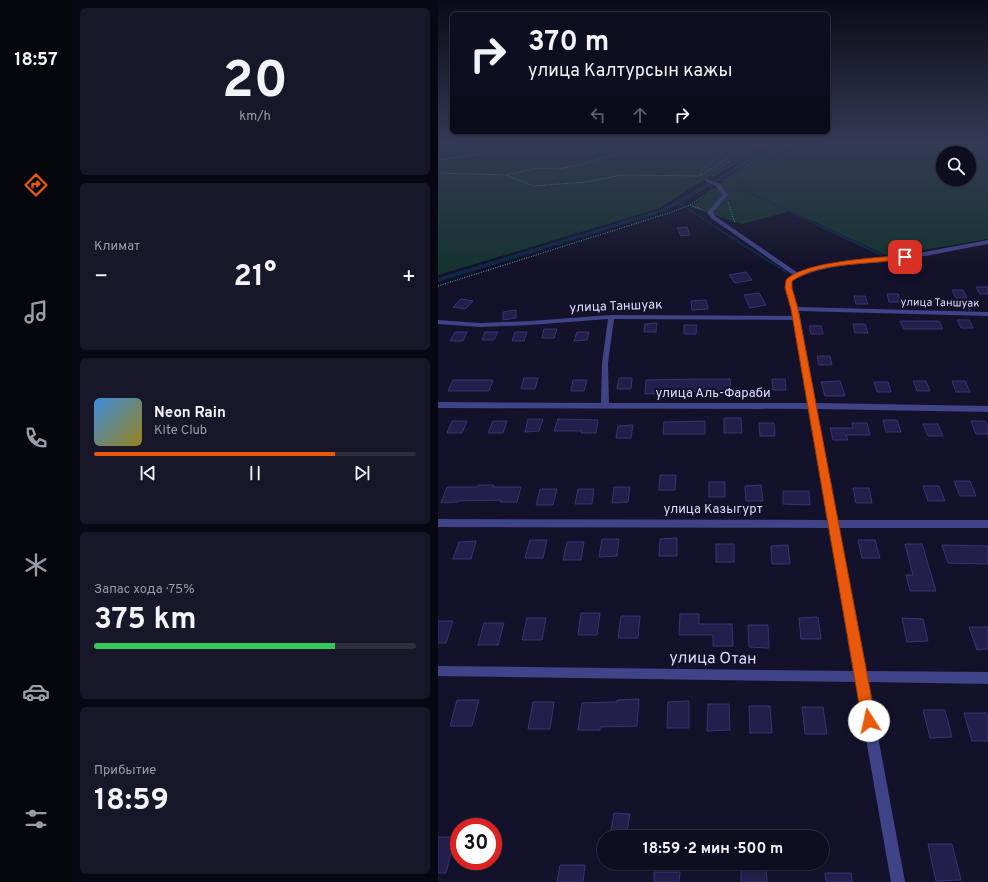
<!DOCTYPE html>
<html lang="ru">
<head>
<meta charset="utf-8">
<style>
	body { margin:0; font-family:Overpass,sans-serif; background:#181729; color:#f1f3f6; height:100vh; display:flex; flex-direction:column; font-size:15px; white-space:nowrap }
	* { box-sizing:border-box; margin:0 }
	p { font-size:13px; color:#9b9ca5 }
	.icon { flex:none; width:22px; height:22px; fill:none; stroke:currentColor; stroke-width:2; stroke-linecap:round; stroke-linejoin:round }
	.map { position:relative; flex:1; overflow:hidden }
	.side { display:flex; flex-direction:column; gap:8px; padding:8px; background:#080812; width:366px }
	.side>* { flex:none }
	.banner { position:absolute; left:12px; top:12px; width:380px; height:122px; border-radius:6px; box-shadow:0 1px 3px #0004,0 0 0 1px #2f2e3e; background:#0f0e20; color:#f1f3f6; overflow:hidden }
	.buttons { position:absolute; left:498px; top:146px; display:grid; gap:8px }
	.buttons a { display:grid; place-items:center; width:40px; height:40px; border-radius:50%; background:#0f0e20; box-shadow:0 1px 3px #0004,0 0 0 1px #2f2e3e; font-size:20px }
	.speed { position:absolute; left:12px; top:818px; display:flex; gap:8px; font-size:20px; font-weight:700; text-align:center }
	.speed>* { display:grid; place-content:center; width:52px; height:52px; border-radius:50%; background:#0f0e20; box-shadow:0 1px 3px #0004,0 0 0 1px #2f2e3e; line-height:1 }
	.speed .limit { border:6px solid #d22; background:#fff; color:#111 }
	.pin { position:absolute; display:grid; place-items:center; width:34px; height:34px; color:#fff; margin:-17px; border-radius:8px; box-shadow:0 2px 6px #0006 }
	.me { position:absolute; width:44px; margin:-22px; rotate:350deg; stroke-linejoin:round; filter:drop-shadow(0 0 3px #0008) }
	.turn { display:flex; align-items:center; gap:14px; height:84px; padding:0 12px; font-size:18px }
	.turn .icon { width:52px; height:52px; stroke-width:2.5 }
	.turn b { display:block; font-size:28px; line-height:34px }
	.lanes { display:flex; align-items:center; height:38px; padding:0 12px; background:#0003; justify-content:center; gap:20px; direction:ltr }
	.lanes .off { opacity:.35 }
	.big { font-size:30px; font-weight:700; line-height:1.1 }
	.side .widget { flex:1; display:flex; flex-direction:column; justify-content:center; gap:6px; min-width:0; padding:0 14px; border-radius:6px; background:#181729 }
	.side .dial { align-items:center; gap:0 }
	.dial b { font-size:52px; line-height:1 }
	.song { display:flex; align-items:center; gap:12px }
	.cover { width:48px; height:48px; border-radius:6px; background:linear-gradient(135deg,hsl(210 70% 55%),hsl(50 70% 35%)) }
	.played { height:4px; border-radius:2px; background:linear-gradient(90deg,#ea580c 75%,#2f2e3e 75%) }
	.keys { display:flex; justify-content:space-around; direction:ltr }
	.heat { display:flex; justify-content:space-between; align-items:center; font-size:22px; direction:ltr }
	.charge { height:6px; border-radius:3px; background:linear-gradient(90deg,#34c759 75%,#2f2e3e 0) }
	.trip { position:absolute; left:159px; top:830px; width:232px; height:40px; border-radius:20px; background:#0f0e20; box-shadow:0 1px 3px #0004,0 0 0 1px #2f2e3e; font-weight:700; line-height:40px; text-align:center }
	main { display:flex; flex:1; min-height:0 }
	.dock { display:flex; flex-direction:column; width:72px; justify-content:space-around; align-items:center; background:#06060d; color:#9b9ca5 }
	.dock .icon { width:28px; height:28px }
	.dock .current { color:#ea580c }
	.dock b { font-size:18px; color:#f1f3f6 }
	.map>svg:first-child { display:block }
	.green { fill:#153430; fill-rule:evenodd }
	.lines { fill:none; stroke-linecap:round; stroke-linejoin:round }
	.stream-far1 { stroke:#0d2848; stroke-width:1.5 }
	.stream { stroke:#0d2848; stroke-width:2 }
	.canal { fill:#0d2848; fill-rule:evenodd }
	.building { fill:#231f4a; stroke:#393275 }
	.path { stroke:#36b8a4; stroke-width:1; stroke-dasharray:1 1.5; stroke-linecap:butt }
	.minor { fill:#3f4387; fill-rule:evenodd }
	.route { fill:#ea580c; stroke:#983908 }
	.labels { text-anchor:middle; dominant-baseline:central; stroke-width:4; stroke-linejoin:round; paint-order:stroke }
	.far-street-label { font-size:11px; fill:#dddcfe; stroke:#14122a }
	.street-label { font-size:13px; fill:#dddcfe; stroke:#14122a }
	.near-street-label { font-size:16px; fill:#dddcfe; stroke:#14122a }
</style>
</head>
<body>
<main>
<nav class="dock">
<b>18:57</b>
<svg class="icon current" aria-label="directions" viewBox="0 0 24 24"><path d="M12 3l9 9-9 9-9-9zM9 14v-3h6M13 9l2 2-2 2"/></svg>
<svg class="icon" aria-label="music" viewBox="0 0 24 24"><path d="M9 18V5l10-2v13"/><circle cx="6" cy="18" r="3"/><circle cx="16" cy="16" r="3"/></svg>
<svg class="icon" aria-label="phone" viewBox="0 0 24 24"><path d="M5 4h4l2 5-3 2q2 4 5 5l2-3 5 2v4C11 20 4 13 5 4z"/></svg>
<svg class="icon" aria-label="climate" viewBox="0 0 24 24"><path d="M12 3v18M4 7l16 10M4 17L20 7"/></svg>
<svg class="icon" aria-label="car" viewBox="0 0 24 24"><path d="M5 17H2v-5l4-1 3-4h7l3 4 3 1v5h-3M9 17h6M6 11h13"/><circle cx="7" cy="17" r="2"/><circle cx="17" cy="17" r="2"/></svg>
<svg class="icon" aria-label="filters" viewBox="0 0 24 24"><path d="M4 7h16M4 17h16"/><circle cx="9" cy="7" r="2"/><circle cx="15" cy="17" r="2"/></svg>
</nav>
<section class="side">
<div class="widget dial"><b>20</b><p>km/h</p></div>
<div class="widget"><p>Климат</p>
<div class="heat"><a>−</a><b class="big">21°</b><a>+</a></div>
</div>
<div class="widget">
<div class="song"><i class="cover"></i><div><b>Neon Rain</b><p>Kite Club</p></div></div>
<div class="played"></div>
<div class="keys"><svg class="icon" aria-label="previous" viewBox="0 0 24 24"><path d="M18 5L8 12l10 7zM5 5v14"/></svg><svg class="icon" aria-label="pause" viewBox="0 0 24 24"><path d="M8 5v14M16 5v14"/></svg><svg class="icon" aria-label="next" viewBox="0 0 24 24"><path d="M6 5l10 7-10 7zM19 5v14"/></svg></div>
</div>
<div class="widget"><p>Запас хода · 75%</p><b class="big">375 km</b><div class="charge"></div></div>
<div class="widget"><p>Прибытие</p><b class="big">18:59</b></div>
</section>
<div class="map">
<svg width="550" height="882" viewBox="0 0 550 882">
	<rect width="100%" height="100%" fill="#14122a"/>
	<g class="green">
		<path d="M0,142H329L294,162L220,209L0,275Z"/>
		<path d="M379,142H550V239L450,256L353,211L304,224L252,207L283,184L340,148ZM505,153H531V179H505Z"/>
	</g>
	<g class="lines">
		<g class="stream-far1">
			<path d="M241,203L281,229"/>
			<path d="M388,229L300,187C303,182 305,175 310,171C335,147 377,146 410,142"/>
		</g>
		<g class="stream">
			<path d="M279,228L348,272"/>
			<path d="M386,228L444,255"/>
		</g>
		<g class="canal">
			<path d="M346,142H355L334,148L279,182L274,181L330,146Z"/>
			<path d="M271,182L274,184L273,185L228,211L0,282V278L224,209Z"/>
		</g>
	</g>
	<g class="building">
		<path d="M249,227L252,235L243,236L239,228Z"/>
		<path d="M308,272L314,280L297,283L291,275Z"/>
		<path d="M538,287H550V294H542Z"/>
		<path d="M514,290H525L529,298H518Z"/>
		<path d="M321,293L328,305L312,308L306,295Z"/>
		<path d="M449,294H460L463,302H451Z"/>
		<path d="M416,296H427L430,304H418Z"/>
		<path d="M23,299L35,301L27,309L15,307Z"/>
		<path d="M268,300L270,309L254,310L253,301Z"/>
		<path d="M78,310V318L65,320V312Z"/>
		<path d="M519,320H531L535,328H523Z"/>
		<path d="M462,321H501L505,329H466Z"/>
		<path d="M219,323L218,332H206L207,324Z"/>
		<path d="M415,324H427L430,333H417Z"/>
		<path d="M246,325H259L258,334H246Z"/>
		<path d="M371,326H383L385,334H373Z"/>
		<path d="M106,329H119L116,338H104Z"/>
		<path d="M17,332H29L25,341H12Z"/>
		<path d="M47,332H60L56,340H44Z"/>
		<path d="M77,332H89L86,341H74Z"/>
		<path d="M139,332H151L149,340L136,341Z"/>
		<path d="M379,356H392L394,365H381Z"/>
		<path d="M86,378H100L97,389H83Z"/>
		<path d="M181,378H194L193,389H179Z"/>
		<path d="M257,379H292L294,393L271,394V391L207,394L208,380Z"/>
		<path d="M334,379H347L348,390H335Z"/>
		<path d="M15,380H55L51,391H10Z"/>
		<path d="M135,380H149L146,391H133Z"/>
		<path d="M402,381L407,396H387L383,382Z"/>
		<path d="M475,381H488L492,391H479Z"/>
		<path d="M514,381H527L532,392H518Z"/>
		<path d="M436,382H450L453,392H439Z"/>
		<path d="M286,418H303L304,433H286Z"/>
		<path d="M90,419H105L101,431L87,432Z"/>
		<path d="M120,419L160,420L158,433H143L144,431H116Z"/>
		<path d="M445,420H459L463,432H448Z"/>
		<path d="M14,421H29L24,433H9Z"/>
		<path d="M55,421H69L65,433H50Z"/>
		<path d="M267,421V434H225L226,422Z"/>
		<path d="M533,421H547L550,427V434H538Z"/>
		<path d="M321,423H336L337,436H322Z"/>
		<path d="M414,423H429L432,435H408L410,440H395L392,428H415Z"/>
		<path d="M485,424H500L505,436H490Z"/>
		<path d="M195,425L193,438H178L180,426Z"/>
		<path d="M222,475H238L237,490H221Z"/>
		<path d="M516,481H532L538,496H522Z"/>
		<rect x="271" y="482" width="16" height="15"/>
		<path d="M40,485H56L55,487H83L79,502H62L63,500L20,501V502L3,503L9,487H39Z"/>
		<path d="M323,485L325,501H308L307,486Z"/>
		<path d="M485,486H501L507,501H490Z"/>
		<path d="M176,487H192L190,502L174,503Z"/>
		<path d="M415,488H431L434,503H418Z"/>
		<path d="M102,489H119L115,505H98Z"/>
		<path d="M140,489H156L154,504H137Z"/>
		<path d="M345,491H371L372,505L345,504Z"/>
		<path d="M239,538V556H221L222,539Z"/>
		<path d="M164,539H181L179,556L161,557Z"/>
		<path d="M92,540H109L105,558H87Z"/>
		<path d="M420,540H437L442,558H424Z"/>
		<path d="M38,541L33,559H15L21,542Z"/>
		<path d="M129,542H146L143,560H125Z"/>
		<rect x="278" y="544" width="18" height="18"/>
		<path d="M467,544H484L498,591H472L468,575H475Z"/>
		<path d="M350,545L352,564H334L333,546Z"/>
		<path d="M504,545L550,546V564L510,563Z"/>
		<path d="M143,613H162L159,635H140Z"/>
		<path d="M242,614H261V624H294L295,646H275V635H241Z"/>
		<path d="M183,616H202L200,638H180Z"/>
		<path d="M380,617L383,639H363L361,618Z"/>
		<path d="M89,618H108L104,640H84Z"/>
		<path d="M464,618L485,619L490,641L469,642Z"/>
		<path d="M0,621H15L8,643H0Z"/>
		<path d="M46,623H66L60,645H40Z"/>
		<path d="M310,625H330L331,648L311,647Z"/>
		<path d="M531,627H550V649L539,650Z"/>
		<path d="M201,699L199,726L162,727V730H140L144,703L179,702V700Z"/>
		<path d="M19,700H41L34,726H12Z"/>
		<path d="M251,701V728H229L230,702Z"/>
		<path d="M95,702H116L112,729H90Z"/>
		<path d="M270,704H291L292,730L269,731Z"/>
		<path d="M311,706H332L334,733H312Z"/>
		<path d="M364,707H385L389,734H367Z"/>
		<path d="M485,710H507L514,737L492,738Z"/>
		<path d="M526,713H548L550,719V741H534Z"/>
		<path d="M176,813L192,814L188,837H172Z"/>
		<path d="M0,837H17L8,873H0Z"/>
		<path d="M490,844H514L523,880L498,881Z"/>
		<path d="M122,865H147L145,882H119Z"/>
		<path d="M303,866H328L329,882H303Z"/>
		<path d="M216,872H242L241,882H216Z"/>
		<path d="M387,873H413L414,882H388Z"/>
	</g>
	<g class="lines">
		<g class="path">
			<path d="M0,160L103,145L143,142"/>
			<path d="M0,173L68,175L101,168L119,169L137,166L218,142"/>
			<path d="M68,175L95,186L149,182L183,175L262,176L291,157L306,142"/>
			<path d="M263,175L264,170L288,150L281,142"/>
			<path d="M275,176L331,142"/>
			<path d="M286,181L319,159L340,148L375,142"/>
			<path d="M290,202L297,223"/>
			<path d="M252,205L265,210"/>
			<path d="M0,286L234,212L252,205L275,189"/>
		</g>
		<path class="minor" d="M269,179L282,184L290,195L275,212L277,216L360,273L387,265L465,256L550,240V244C518,250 485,257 453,261C419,265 385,264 354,281V288L360,307L550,312V316L361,311L378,403L550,406V412L379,409L399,520H550V528H401L428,671L550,672V684L430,682L467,882H453L418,682L0,676V666L417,671L392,528L0,527V519L390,520L371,409L0,408V402L163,403L164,363L170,319L92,325L42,327L0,324V320L42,323L92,321L173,315L355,316L348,288V280L355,275L273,218L269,212L285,195L278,186L267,181V180ZM176,319L356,320L370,403H171L170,363Z"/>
	</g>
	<linearGradient id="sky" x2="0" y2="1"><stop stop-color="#0b0a17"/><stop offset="0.54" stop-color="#343955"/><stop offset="1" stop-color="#343955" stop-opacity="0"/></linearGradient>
	<rect width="550" height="265" fill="url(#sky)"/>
	<path class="route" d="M467,255L470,257L469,258C433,266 385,260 354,281V288L360,309L438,721L436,725L431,727L426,725L424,721L353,309L347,288L348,280C366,261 439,258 467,255Z"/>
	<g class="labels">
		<g class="far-street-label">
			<text transform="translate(502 303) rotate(1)">улица Таншуак</text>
		</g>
		<g class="street-label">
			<text transform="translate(178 307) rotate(-2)">улица Таншуак</text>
			<text x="275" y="394">улица Аль-Фараби</text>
			<text x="275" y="510">улица Казыгурт</text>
		</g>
		<g class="near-street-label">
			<text transform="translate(275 659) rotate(1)">улица Отан</text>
		</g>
	</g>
</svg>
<div class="buttons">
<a><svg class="icon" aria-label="search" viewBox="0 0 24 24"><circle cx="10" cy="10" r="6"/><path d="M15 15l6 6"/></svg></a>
</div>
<div class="speed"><div class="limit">30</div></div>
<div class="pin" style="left:467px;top:257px;background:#d93025"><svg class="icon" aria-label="arrive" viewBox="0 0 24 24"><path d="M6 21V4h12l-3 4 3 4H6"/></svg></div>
<svg class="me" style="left:431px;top:721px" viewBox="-20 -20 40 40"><circle r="19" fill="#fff"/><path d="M0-13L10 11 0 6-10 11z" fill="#ea580c"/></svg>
<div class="trip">18:59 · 2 мин · 500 m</div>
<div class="banner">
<div class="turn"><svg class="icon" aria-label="right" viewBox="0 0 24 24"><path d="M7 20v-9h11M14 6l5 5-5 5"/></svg><div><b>370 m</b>улица Калтурсын кажы</div></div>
<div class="lanes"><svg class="icon off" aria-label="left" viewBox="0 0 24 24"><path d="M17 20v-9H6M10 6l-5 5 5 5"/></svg><svg class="icon off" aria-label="ahead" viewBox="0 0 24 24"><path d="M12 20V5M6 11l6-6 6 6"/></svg><svg class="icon" aria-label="right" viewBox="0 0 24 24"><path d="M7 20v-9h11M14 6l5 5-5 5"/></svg></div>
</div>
</div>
</main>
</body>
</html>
